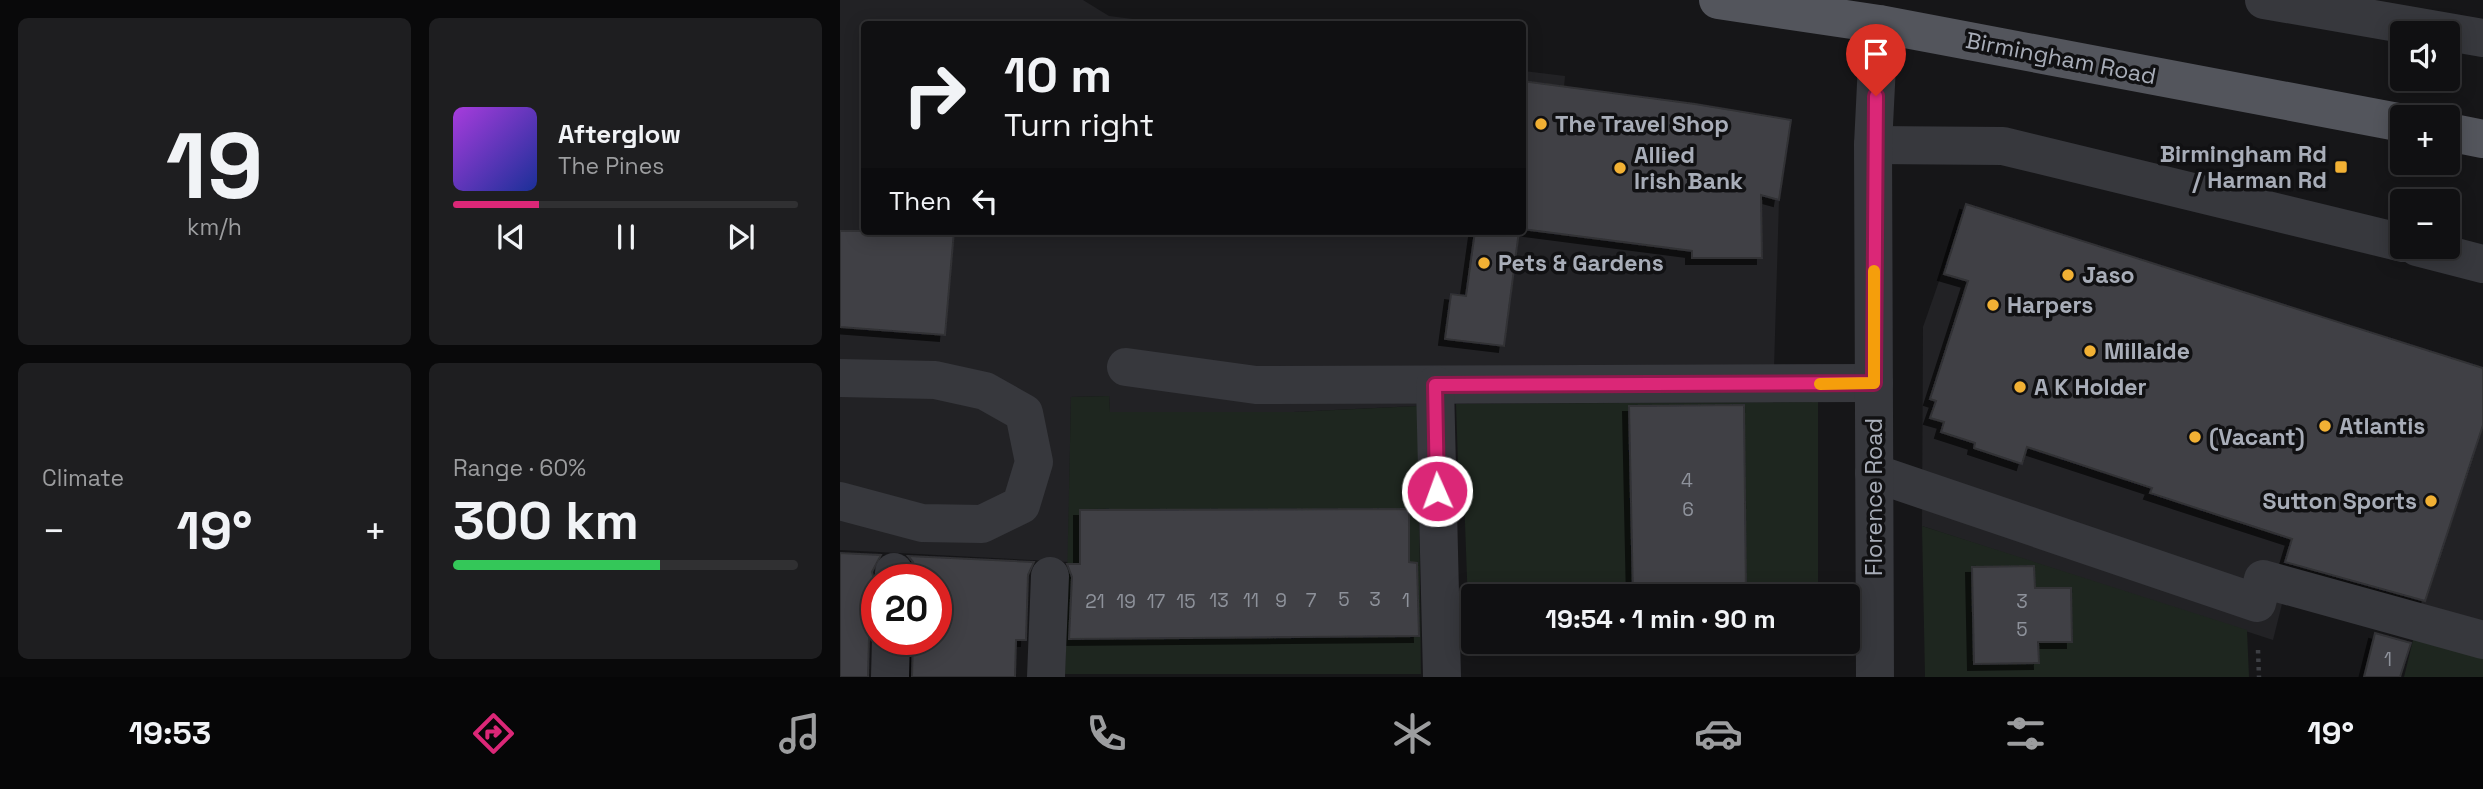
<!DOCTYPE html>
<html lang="en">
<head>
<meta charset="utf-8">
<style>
	body { margin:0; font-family:"Space Grotesk",sans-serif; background:#1e1e20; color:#f1f3f6; height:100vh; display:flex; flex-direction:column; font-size:26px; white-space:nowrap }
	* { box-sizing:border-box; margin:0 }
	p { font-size:23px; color:#9c9d9f }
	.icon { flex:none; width:38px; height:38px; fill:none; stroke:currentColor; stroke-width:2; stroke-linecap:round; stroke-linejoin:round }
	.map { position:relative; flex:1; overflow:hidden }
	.panel { display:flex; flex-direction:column; gap:18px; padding:18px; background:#09090a; width:840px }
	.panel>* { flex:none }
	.banner { position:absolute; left:21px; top:21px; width:665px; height:214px; border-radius:7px; box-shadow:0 4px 18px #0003,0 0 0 2px #303032; background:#101012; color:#f1f3f6; overflow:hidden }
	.fabs { position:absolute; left:1550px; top:21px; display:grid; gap:14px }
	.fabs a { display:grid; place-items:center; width:70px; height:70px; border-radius:7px; background:#101012; box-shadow:0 4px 18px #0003,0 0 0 2px #303032; font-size:35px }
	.speed { position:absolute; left:21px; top:564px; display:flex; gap:14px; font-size:35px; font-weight:700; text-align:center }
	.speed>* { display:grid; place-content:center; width:91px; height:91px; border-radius:50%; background:#101012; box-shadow:0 4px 18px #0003,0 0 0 2px #303032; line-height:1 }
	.speed .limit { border:10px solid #d22; background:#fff; color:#111 }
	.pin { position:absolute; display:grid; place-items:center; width:60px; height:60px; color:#fff; margin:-72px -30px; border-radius:50% 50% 50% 0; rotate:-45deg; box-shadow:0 0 7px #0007 }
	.pin .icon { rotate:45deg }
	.me { position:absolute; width:77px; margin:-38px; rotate:358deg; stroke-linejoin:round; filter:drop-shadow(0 0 5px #0008) }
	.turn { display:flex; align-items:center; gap:24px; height:147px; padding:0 28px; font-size:32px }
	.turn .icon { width:91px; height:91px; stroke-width:2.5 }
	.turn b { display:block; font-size:49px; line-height:60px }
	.then { display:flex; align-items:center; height:66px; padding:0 28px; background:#0003; gap:14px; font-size:26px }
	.big { font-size:52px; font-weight:800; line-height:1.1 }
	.panel .widget { flex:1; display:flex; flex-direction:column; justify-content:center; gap:10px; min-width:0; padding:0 24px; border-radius:10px; background:#1e1e20 }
	.panel .dial { align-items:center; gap:0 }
	.dial b { font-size:91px; line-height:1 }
	.song { display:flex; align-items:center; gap:21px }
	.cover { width:84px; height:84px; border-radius:10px; background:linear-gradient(135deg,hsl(280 70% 55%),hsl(230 70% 35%)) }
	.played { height:7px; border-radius:4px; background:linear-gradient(90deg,#db2777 25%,#303032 25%) }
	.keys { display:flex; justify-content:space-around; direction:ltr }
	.heat { display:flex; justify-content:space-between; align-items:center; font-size:38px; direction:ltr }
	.charge { height:10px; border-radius:5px; background:linear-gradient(90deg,#34c759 60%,#303032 0) }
	.panel .tiles { flex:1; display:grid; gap:18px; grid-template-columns:repeat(2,1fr) }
	.trip { position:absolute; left:621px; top:584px; width:399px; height:70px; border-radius:7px; background:#101012; box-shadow:0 4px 18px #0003,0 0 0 2px #303032; font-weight:800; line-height:70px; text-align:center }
	.dock { display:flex; height:112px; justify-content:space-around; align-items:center; background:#060607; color:#9c9d9f }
	.dock .icon { width:49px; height:49px }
	.dock .on { color:#db2777 }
	.dock b { font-size:32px; color:#f1f3f6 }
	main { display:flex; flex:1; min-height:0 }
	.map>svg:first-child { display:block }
	.built { fill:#222225 }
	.green { fill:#1e261f }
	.building { fill:#404145; stroke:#303034; stroke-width:2; filter:url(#shadow) }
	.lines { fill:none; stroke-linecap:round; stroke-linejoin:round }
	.path { stroke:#3d3f44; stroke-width:4.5; stroke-dasharray:3.5 5; stroke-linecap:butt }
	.minor { stroke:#37383d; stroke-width:38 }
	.major { stroke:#53555c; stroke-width:38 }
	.route-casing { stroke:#8e194d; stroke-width:18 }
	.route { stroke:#db2777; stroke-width:12 }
	.slow { stroke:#f59e0b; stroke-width:12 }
	.poi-dot { fill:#f2b134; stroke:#111113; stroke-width:2.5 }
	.labels { text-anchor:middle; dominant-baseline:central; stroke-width:7; stroke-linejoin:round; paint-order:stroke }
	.number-label { font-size:19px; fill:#8e929b }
	.street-label { font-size:23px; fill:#a8adb8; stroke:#111113 }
	.poi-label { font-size:23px; font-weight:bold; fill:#a8adb8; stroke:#111113; text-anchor:start }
</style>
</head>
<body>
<main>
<section class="panel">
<div class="tiles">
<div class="widget dial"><b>19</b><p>km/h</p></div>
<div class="widget">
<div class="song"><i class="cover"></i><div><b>Afterglow</b><p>The Pines</p></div></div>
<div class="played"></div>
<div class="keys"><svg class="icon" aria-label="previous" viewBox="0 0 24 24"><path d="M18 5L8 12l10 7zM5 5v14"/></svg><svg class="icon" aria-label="pause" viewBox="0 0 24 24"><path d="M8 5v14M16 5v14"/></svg><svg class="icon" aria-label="next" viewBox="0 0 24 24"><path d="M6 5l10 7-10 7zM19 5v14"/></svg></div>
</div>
<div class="widget"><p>Climate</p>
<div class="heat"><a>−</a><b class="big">19°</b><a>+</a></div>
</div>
<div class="widget"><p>Range · 60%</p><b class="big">300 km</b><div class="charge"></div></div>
</div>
</section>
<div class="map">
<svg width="1643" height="677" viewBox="0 0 1643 677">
	<defs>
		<filter id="shadow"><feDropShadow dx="-6" dy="6" stdDeviation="0" flood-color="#0009"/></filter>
	</defs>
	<rect width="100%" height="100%" fill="#161618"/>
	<g class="built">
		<path d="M0,0H243L269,16L333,24H24V231H682L683,71L725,76L724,87L951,120L939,200L933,403L616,404L454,412H270L269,396L231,397L228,562L0,550Z"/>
		<path d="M1126,204L1643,368V655L1443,600L1433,640L1082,526L1083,327Z"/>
	</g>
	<g class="green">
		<path d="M269,396L270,412H454L578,406L581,674H225L231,397Z"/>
		<path d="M978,402V597H634L633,633H629L624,495L619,494L616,404Z"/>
		<path d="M1082,526L1407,630L1409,677H1085Z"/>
		<path d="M1574,636L1643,655V677H1564Z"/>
	</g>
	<g class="building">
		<path d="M682,81L855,104L951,120L939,200L921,195L922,258H852V251L682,229Z"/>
		<path d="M1126,204L1643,368V425L1585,601L1445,562L1452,539L1310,493L1312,488L1187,447L1182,464L1134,448L1135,443L1101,432L1104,422L1090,418L1096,401L1090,399L1128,281L1104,274Z"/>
		<path d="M0,231H114L105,335L0,327Z"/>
		<path d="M635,231H679L664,346L605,339L611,294L626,296Z"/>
		<path d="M904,405L906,597H793L789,406Z"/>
		<path d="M569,509V562L577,563L579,636L229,639L232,577L227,564H240V510Z"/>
		<path d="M0,553L41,555L32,572L37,592V623L29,638L28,677H0Z"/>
		<path d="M68,556L194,562L188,575L186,640H176L175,677H72L73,639H96V579H76L73,562Z"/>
		<path d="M1194,566L1195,588H1231L1232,642H1198L1199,663L1134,664L1132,567Z"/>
		<path d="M1535,633L1571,643L1560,677H1524Z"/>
	</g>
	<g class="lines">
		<path class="path" d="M1418,650L1419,677"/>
		<g class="minor">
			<path d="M1424,0L1643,38"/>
			<path d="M1033,145L1163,146L1563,243"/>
			<path d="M1577,247L1643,264"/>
			<path d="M286,367L416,385L1034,383"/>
			<path d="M0,378L95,380L145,391L184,413L194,462L181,505L142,524L82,523L0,501"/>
			<path d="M595,385L602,677"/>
			<path d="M1034,473L1417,603L1423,579L1643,640"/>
			<path d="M54,579V572"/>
			<path d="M50,677L51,639"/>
			<path d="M206,677L210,576"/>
			<path d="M1035,677L1033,145L1039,24"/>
		</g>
		<g class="major">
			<path d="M878,0L1039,24L1563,123"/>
			<path d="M1608,132L1643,139"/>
		</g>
	</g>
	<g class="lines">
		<g class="route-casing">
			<path id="route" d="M597,491L595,385L1034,383L1036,96"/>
		</g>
		<use href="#route" class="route"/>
		<path class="slow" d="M980,384L1034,383V271"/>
	</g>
	<g class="poi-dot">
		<circle cx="701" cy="124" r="7"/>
		<rect x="1494" y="160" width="14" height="14" rx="3.5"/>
		<circle cx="780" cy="168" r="7"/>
		<circle cx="644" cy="263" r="7"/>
		<circle cx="1228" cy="275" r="7"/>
		<circle cx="1153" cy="305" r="7"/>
		<circle cx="1250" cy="351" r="7"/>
		<circle cx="1180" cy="387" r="7"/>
		<circle cx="1485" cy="426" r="7"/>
		<circle cx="1355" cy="437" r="7"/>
		<circle cx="1591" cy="501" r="7"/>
	</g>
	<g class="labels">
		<g class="number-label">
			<text x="847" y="480">4</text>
			<text x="848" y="509">6</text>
			<text x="504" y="599">5</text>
			<text x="535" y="599">3</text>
			<text x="379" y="600">13</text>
			<text x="411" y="600">11</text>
			<text x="441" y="600">9</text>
			<text x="471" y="600">7</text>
			<text x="566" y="600">1</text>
			<text x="255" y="601">21</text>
			<text x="286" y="601">19</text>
			<text x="316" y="601">17</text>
			<text x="346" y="601">15</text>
			<text x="1182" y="601">3</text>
			<text x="1182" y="629">5</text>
			<text x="1548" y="659">1</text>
		</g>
		<g class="street-label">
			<text transform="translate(1221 58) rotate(11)">Birmingham Road</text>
			<text transform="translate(1034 497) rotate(-90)">Florence Road</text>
		</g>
		<g class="poi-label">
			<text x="715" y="124">The Travel Shop</text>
			<text x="1487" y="154" text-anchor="end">Birmingham Rd<tspan x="1487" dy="26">/ Harman Rd</tspan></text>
			<text x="794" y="155">Allied<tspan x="794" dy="26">Irish Bank</tspan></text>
			<text x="658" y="263">Pets &amp; Gardens</text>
			<text x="1242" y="275">Jaso</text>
			<text x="1167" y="305">Harpers</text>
			<text x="1264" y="351">Millaide</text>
			<text x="1194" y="387">A K Holder</text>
			<text x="1499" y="426">Atlantis</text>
			<text x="1369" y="437">(Vacant)</text>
			<text x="1577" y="501" text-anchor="end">Sutton Sports</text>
		</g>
	</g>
</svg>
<div class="fabs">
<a><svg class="icon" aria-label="sound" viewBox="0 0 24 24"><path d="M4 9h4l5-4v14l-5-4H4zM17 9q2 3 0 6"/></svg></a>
<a>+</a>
<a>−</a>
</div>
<div class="speed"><div class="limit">20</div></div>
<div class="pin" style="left:1036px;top:96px;background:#d93025"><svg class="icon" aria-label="arrive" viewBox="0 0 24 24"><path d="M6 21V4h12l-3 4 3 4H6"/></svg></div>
<svg class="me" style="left:597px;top:491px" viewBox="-20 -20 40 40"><circle r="17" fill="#db2777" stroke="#fff" stroke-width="3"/><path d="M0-11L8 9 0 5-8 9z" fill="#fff"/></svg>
<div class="trip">19:54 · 1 min · 90 m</div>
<div class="banner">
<div class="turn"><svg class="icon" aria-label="right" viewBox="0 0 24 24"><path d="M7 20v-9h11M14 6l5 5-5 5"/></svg><div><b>10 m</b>Turn right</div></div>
<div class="then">Then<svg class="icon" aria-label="left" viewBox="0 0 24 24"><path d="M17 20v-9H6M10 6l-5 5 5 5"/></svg></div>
</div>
</div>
</main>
<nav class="dock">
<b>19:53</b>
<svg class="icon on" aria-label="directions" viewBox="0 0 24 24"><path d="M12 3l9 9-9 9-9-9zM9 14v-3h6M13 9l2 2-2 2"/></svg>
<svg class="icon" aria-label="music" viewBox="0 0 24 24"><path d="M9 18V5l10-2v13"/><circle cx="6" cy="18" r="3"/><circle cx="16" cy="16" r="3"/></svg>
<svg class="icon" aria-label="phone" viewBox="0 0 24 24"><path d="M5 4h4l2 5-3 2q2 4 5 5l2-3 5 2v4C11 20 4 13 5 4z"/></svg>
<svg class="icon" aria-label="climate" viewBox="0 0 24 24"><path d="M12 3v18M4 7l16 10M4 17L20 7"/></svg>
<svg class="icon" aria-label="car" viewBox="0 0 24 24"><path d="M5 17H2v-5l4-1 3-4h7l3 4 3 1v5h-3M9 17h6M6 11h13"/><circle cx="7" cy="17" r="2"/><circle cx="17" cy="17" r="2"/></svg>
<svg class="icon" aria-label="filters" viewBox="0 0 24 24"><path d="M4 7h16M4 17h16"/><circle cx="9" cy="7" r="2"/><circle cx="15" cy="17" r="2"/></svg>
<b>19°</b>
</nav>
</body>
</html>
